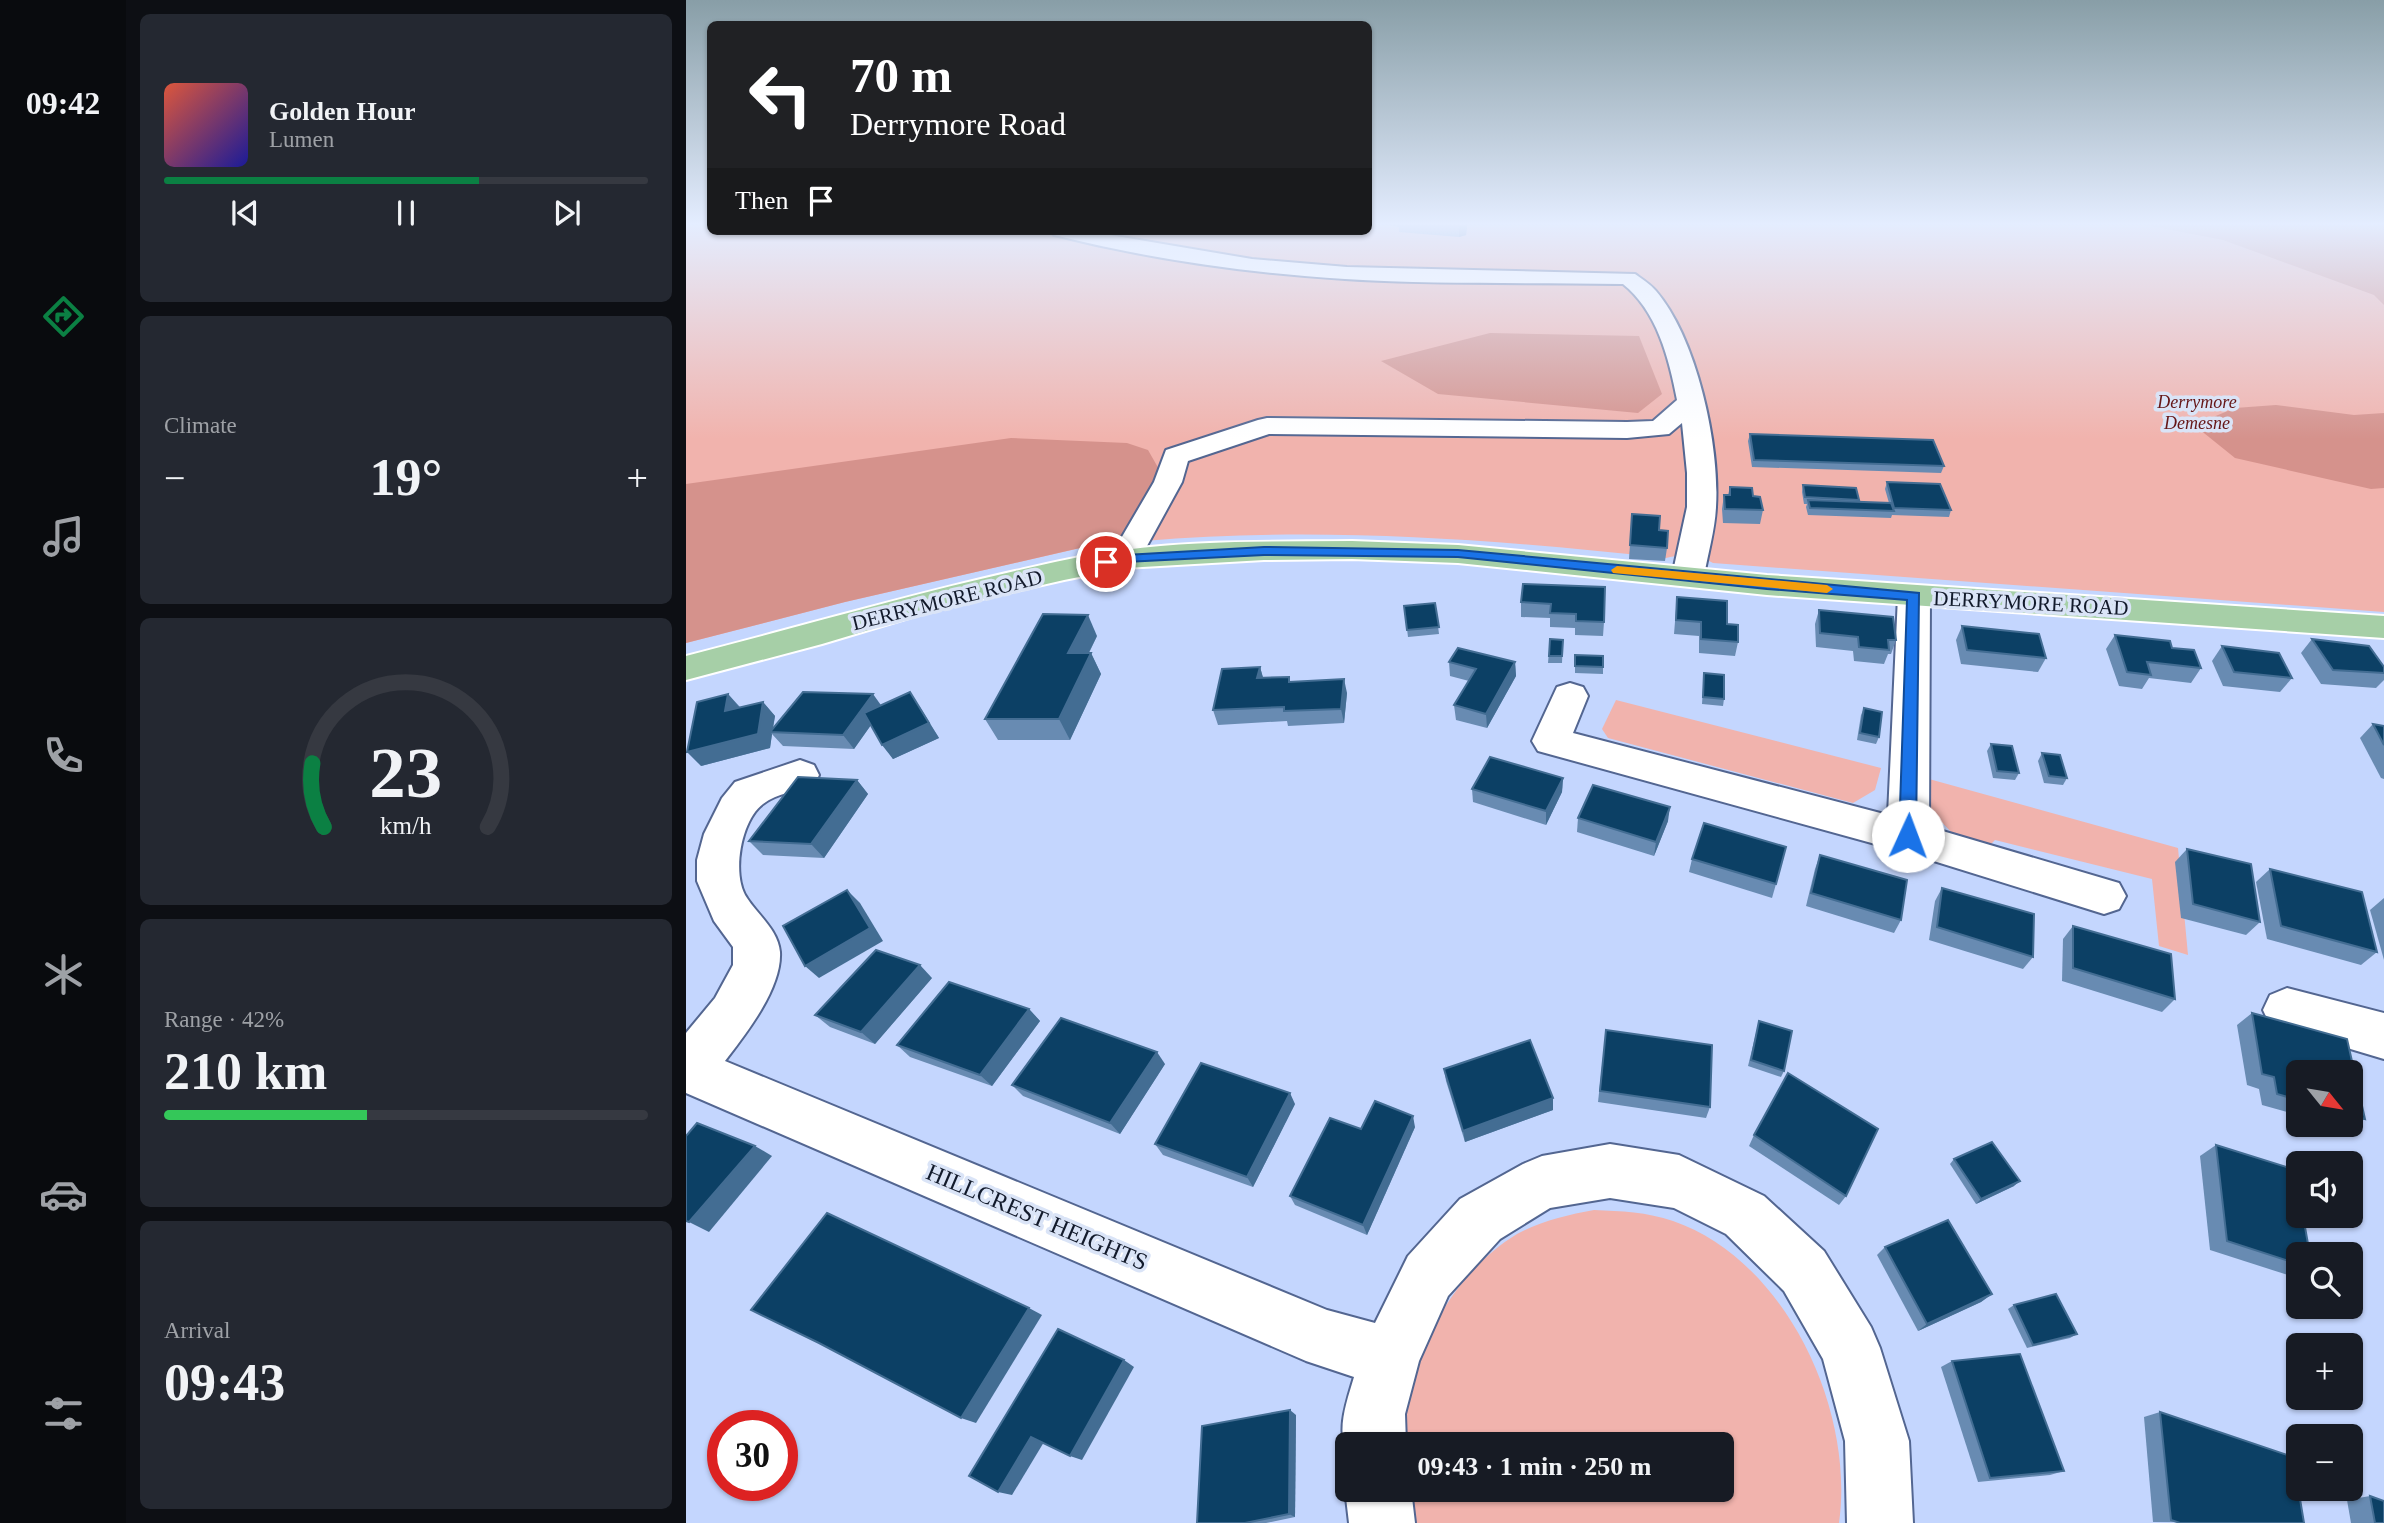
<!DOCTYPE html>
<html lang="en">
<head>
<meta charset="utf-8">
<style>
	body { margin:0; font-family:Georgia,serif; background:#242831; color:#f1f3f6; height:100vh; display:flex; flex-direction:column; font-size:26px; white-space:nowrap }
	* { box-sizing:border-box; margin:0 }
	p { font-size:23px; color:#9ea1a6 }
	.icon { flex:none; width:38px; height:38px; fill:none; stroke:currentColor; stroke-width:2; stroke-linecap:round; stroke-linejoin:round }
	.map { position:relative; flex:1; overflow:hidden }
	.details { display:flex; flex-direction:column; gap:14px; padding:14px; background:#0d0f14; width:560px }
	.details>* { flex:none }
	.top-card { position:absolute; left:21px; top:21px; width:665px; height:214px; border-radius:10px; box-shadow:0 2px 5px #0004; background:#202124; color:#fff; overflow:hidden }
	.needle { width:46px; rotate:120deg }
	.fabs { position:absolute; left:1600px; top:1060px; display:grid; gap:14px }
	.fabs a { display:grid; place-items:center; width:77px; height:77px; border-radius:10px; background:#171b24; box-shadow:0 2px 5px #0004; font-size:35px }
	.speed { position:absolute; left:21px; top:1410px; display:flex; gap:14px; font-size:35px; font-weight:700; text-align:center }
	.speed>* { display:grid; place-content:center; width:91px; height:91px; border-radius:50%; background:#171b24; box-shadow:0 2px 5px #0004; line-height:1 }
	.speed .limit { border:10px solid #d22; background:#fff; color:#111 }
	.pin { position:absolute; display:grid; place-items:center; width:60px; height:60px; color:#fff; margin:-30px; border:4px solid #fff; border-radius:50%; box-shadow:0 2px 7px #0007 }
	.me { position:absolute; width:77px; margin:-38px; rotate:2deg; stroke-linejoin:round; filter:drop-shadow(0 0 5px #0008) }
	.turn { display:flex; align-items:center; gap:24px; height:147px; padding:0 28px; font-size:32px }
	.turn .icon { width:91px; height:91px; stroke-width:2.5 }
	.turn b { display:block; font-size:49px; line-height:60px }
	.then { display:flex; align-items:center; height:66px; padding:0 28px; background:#0003; gap:14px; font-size:26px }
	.big { font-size:52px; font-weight:800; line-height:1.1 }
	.details .widget { flex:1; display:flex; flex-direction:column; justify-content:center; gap:10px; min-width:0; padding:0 24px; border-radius:10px; background:#242831 }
	.details .dial { align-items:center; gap:0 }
	.dial svg { height:182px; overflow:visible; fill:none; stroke:#363941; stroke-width:7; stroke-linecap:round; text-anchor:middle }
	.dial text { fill:#f1f3f6; stroke:none }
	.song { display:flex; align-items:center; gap:21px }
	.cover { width:84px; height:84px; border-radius:10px; background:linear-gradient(135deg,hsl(10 70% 55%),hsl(240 70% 35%)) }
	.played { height:7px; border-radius:4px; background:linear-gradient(90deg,#0b8043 65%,#363941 65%) }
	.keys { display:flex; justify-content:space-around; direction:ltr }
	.heat { display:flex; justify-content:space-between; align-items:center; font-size:38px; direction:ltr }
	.charge { height:10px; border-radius:5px; background:linear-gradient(90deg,#34c759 42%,#363941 0) }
	.trip { position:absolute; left:649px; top:1432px; width:399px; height:70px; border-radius:10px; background:#171b24; box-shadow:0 2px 5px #0004; font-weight:800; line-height:70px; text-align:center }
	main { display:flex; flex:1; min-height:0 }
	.tab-bar { display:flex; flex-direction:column; width:126px; justify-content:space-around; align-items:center; background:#090b0e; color:#9ea1a6 }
	.tab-bar .icon { width:49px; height:49px }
	.tab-bar .current { color:#0b8043 }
	.tab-bar b { font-size:32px; color:#f1f3f6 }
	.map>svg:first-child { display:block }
	.green { fill:#f1b3ad }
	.forest { fill:#d5928c }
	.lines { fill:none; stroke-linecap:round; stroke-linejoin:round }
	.minor-casing { stroke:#536691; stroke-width:4 }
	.major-casing { stroke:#fff; stroke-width:4 }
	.minor { fill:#fff; fill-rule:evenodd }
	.major { fill:#a6cfa7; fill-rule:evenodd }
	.wall { fill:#688bb2 }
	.shaded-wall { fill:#436d93 }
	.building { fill:#0c4065; stroke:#436d93; stroke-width:2 }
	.route { fill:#1a73e8; stroke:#114b97; stroke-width:2 }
	.slow { fill:#f59e0b }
	.labels { text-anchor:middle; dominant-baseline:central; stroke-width:7; stroke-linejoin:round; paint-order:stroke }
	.far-park-label { font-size:18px; font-style:italic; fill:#661718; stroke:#dae4f7 }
	.street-label { font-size:21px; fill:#121a2b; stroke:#dae4f7 }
	.near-street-label { font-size:24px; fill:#121a2b; stroke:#dae4f7 }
</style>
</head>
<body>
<main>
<nav class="tab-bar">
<b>09:42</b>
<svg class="icon current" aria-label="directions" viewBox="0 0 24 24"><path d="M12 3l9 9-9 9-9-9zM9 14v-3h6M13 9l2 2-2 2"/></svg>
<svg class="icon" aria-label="music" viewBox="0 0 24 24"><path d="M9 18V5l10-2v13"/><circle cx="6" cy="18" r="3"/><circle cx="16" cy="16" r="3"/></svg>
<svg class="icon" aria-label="phone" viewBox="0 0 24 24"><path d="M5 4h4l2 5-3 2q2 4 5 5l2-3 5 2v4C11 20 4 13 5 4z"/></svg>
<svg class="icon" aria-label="climate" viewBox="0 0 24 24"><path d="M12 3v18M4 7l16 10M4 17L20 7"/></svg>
<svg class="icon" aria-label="car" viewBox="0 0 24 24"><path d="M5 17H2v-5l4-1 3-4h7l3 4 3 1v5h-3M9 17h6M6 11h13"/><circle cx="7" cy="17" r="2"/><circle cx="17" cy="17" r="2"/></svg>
<svg class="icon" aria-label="filters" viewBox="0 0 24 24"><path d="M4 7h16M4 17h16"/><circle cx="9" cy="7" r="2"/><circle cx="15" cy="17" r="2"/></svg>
</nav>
<section class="details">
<div class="widget">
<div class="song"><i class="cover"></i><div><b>Golden Hour</b><p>Lumen</p></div></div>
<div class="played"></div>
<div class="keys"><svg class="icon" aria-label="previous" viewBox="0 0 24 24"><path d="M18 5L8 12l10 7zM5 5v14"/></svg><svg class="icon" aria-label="pause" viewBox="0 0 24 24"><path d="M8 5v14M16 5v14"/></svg><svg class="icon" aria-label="next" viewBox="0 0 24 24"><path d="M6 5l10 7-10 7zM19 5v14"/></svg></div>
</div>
<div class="widget"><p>Climate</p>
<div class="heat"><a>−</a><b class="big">19°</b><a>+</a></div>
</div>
<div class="widget dial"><svg viewBox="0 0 100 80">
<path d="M14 69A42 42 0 1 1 86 69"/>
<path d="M14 69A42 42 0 0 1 9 41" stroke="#0b8043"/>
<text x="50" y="56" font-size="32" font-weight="700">23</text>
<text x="50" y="72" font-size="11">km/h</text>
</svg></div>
<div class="widget"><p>Range · 42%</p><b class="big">210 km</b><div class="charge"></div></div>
<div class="widget"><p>Arrival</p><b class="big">09:43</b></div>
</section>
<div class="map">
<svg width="1698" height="1523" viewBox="0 0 1698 1523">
	<rect width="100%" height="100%" fill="#c4d6fe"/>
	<g class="green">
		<path d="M0,225H24V231H682L683,225H1698V612L1027,563C1013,555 995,554 980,558C808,539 630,526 458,541L457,538L434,539L159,602L0,643Z"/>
		<path d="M930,700L1195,768L1189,790L1167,803L922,738L916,729Z"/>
		<path d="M1243,779L1492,848L1502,955L1473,946L1466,879L1309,840L1302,847L1271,838L1239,805Z"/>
		<path d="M908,1210C935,1211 961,1212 987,1221C1100,1260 1169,1410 1153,1523H723L718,1489H1036V1444H718C717,1365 763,1275 831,1234C855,1221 881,1215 908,1210Z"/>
	</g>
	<g class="forest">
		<path d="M1460,225H1698V305L1688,295L1537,240Z"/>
		<path d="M804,333L953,336L976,394L952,413L752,394L695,361Z"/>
		<path d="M1590,405L1668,415L1698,413V488L1685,489L1549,458L1508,425L1549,408Z"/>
		<path d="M325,438L441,443L462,450L474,471L437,538L159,602L0,643V484Z"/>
	</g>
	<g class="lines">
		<g class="minor-casing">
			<g id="minor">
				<path d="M365,231H400L566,259L661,267L949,274C956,279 964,284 970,291C1011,339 1034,445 1030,507C1029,530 1022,553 1018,576L1013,583L1002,586L991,583L986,576L1001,507V473L996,423L983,434L941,438L583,434L502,461L496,482L450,566L439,568L428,566L423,559L468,482L480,450L572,420L581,418L941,422L967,421L991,400C983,358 971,311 937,284C844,282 751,285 659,279C561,273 463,259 368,235Z"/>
				<path d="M1228,586L1239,589L1244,596L1243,827L1433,883L1440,896L1433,909L1418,914L1222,853L852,751L846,741L871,687L884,683L897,687L902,696L887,733L1202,815L1212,596L1217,589Z"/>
				<path d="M114,760L128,765L133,775L128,785C112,791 91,793 77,804C55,820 45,875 61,898C72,915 92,930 94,952C96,988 60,1034 39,1061L641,1310L689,1323L722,1256L774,1199L837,1164L856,1156L924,1144L993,1155L1078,1196L1138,1251L1185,1327L1194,1348L1223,1441L1227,1523H1161L1159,1441L1137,1359L1098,1291L1040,1234L988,1208L924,1198L864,1208L814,1239L762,1296L733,1361L719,1414L720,1444H662V1457C650,1430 660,1404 668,1377L620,1361L0,1093V1033L29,998L47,965V947L28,921L11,881V860L18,834L36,798L49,782Z"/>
				<path d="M1601,988L1698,1013V1059L1584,1025L1577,1010L1584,995Z"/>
				<path d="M662,1484V1489H725L729,1523H663L659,1489Z"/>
			</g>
		</g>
		<g class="major-casing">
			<path id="major" d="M666,541L772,545L1081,575L1698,616V638L1081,595L772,563L666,559L578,560L439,568L378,580L256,608L136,644L0,680V656C110,628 218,596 329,571C365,563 401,554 438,550C513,540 591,542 666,541Z"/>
		</g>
		<use href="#minor" class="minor"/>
		<use href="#major" class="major"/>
	</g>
	<g class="wall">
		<path d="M703,225H781V228L780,235L773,237L713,232V227Z"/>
		<path d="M1064,434L1258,466L1255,473L1066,467L1062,441Z"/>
		<path d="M1201,482L1265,510L1263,517L1206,515L1205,518L1122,515L1120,507L1121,504H1118L1116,492L1117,485L1173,500V502L1203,503L1199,489Z"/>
		<path d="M1044,487L1067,496L1077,510L1074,524L1037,523L1036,509L1038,495H1042Z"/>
		<path d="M946,514L973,530L981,548L979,561L943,559Z"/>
		<path d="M837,584L918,622L917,636L889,635V628L864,627V618L835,617V602Z"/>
		<path d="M991,597L1041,624L1052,642L1049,656L1013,653V636L988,634Z"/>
		<path d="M749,603L753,634L722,637L718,606Z"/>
		<path d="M1133,610L1210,640L1205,654H1202L1198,664L1168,661L1167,651L1130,647L1129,624Z"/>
		<path d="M1276,626L1360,658L1352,672L1275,664L1270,640Z"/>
		<path d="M1429,635L1486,648L1515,668L1505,683L1463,678L1456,689L1433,686L1420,649Z"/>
		<path d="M411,636L403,653H405L415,674L384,740H312L299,719Z"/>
		<path d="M864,639L877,640L876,663H862Z"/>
		<path d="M1626,639L1698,667V680L1690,688L1635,684L1615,653Z"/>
		<path d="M1536,646L1606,678L1594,692L1537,686L1526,661Z"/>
		<path d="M889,655L917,656V674L889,673Z"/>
		<path d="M763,662H829L830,676L801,728L770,720L768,705L783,681L764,676Z"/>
		<path d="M574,667L577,678L605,682L661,693L658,723L602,726L601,721L532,725L527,710Z"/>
		<path d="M1018,673L1038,699L1037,706L1016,704Z"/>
		<path d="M42,694L54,707L77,702L89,716L87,729L195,705L234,707L253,738L207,759L185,725L168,749L97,746L86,734L84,748L15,766Z"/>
		<path d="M1178,708L1193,737L1190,744L1171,740L1175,715Z"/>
		<path d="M1687,724L1698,726V779L1695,778L1674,738Z"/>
		<path d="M1305,744L1333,773L1329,780L1307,778L1301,751Z"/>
		<path d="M1356,753L1381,778L1377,785L1358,783L1352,761Z"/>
		<path d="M877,778L876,792L860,825L787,802L786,789Z"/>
		<path d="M171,780L182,794L138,858L77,855L63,841Z"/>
		<path d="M892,818L982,821L968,856L891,832Z"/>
		<path d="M1501,849L1574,922L1560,935L1495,918L1489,862Z"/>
		<path d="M1134,855L1215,920L1208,933L1120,906L1129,869Z"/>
		<path d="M1006,859L1090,884L1086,898L1003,872Z"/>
		<path d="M1584,869L1691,952L1675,965L1581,939L1570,882Z"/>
		<path d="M1256,888L1347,957L1337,969L1243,940L1249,901Z"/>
		<path d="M1698,898V960L1684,910Z"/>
		<path d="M1387,926L1489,999L1476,1012L1376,981L1377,939Z"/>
		<path d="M246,978L189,1044L144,1027L129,1015Z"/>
		<path d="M343,1009L354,1021L306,1086L224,1057L211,1045Z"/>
		<path d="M1566,1013L1661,1039L1679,1119L1661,1130L1645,1125H1664V1073H1612V1115L1576,1105L1573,1089L1561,1085L1551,1025Z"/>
		<path d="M1073,1021L1098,1071L1095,1077L1062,1066Z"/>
		<path d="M920,1030L1024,1107L1020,1118L912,1102Z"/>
		<path d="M479,1064L434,1134L337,1096L326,1085Z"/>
		<path d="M758,1069L867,1098V1110L779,1142L760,1081Z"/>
		<path d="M609,1104L567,1187L477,1155L469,1144Z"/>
		<path d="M729,1127L681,1235L609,1205L604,1196L675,1129Z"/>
		<path d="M1068,1135L1160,1196L1153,1205L1063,1146Z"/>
		<path d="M1530,1145L1612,1264V1275L1608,1277L1524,1250L1514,1156Z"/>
		<path d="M1268,1159L1328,1186L1290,1204L1264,1164Z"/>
		<path d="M1199,1247L1306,1294L1295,1302L1232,1331L1191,1255Z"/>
		<path d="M1328,1305L1391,1334L1384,1338L1341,1348L1322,1309Z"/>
		<path d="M1266,1361L1378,1471L1364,1475L1292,1482L1255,1367Z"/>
		<path d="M1474,1412L1618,1523L1467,1522L1458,1417Z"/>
		<path d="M610,1415L609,1517L580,1523H511Z"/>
		<path d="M1684,1496L1698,1523H1665L1661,1500Z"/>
	</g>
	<g class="shaded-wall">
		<path d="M773,225H781L780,235L773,237Z"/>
		<path d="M402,615L411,636L392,674L382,653Z"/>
		<path d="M405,653L415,674L384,740L373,719Z"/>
		<path d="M829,662L830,676L801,728L800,714Z"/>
		<path d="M574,667L578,681L571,678Z"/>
		<path d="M658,679L661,693L658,723L655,709Z"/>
		<path d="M224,692L253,738L207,759L196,745Z"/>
		<path d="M42,694L54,708L39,711Z"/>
		<path d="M187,694L197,708L168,749L157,735Z"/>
		<path d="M77,702L89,716L86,732H84L86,734L84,748L15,766L1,752Z"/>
		<path d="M877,778L876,792L860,825V811Z"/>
		<path d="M171,780L182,794L138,858L125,844Z"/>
		<path d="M984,807L982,821L968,856L970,842Z"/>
		<path d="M161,890L174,903L197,941L133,978L119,966Z"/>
		<path d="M234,965L246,978L189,1044L175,1032Z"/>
		<path d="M343,1009L354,1021L306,1086L294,1075Z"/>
		<path d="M471,1052L479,1064L434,1134L424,1123Z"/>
		<path d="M604,1093L609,1104L567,1187L561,1177Z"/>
		<path d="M867,1098V1110L779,1142L777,1131Z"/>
		<path d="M727,1116L729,1127L681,1235L677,1225Z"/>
		<path d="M69,1146L86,1156L23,1232L3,1222Z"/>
		<path d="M1334,1181L1328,1186L1290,1204L1295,1199Z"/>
		<path d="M1306,1294L1295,1302L1232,1331L1241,1324Z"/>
		<path d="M343,1308L356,1315L290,1423L275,1418Z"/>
		<path d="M438,1360L448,1367L396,1460L384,1456Z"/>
		<path d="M604,1410L610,1415L609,1517L603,1514Z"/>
		<path d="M345,1437L358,1442L326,1495L312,1492Z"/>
	</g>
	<g class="building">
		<path d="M1064,434L1247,440L1258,466L1068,460Z"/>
		<path d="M1201,482L1254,484L1265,510L1208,508Z"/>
		<path d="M1117,485L1170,488L1173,500L1119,497Z"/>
		<path d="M1044,487L1066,488L1067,496L1074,497L1077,510L1039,509L1038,495H1044Z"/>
		<path d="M1122,500L1205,503L1208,511L1124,508Z"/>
		<path d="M946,514L974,516L973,530L982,531L981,548L944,545Z"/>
		<path d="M837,584L919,587L918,622L890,621V614L864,613L865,604L835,602Z"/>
		<path d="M991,597L1041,601V624L1052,625V642L1015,639V622L990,620Z"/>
		<path d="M749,603L753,627L721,630L718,606Z"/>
		<path d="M1133,610L1207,617L1210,640H1202L1203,650L1173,647L1172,637L1134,633Z"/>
		<path d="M357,614L402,615L382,653H405L373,719H299Z"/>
		<path d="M1276,626L1353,634L1360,658L1281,650Z"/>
		<path d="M1429,635L1484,641L1486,648L1508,650L1515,668L1461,662L1465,675L1441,672Z"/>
		<path d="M864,639L877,640L876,656H863Z"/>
		<path d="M1626,639L1683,646L1698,667V673L1647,670Z"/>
		<path d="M1536,646L1593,653L1606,678L1548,672Z"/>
		<path d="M772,648L829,662L800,714L768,705L790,669L763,662Z"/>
		<path d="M889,655L917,656V667L889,666Z"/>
		<path d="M574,667L571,678L603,677V682L658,679L655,709L598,711V707L527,710L536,669Z"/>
		<path d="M1018,673L1038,675V699L1017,697Z"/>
		<path d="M117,692L187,694L157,735L84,732Z"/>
		<path d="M224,692L243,723L196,745L178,713Z"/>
		<path d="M42,694L39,711L77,702L72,734L1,752L11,702Z"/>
		<path d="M1178,708L1196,712L1193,737L1174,733Z"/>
		<path d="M1687,724L1698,726V745Z"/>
		<path d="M1305,744L1326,746L1333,773L1311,771Z"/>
		<path d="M1356,753L1374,755L1381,778L1363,776Z"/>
		<path d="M804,757L877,778L860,811L786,789Z"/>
		<path d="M112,777L171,780L125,844L63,841Z"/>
		<path d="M907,785L984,807L970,842L892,818Z"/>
		<path d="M1018,823L1100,847L1090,884L1006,859Z"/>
		<path d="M1501,849L1565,864L1574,922L1507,904Z"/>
		<path d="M1134,855L1221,880L1215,920L1125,893Z"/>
		<path d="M1584,869L1676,892L1691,952L1595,926Z"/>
		<path d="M1256,888L1348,914L1347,957L1251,927Z"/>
		<path d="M161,890L184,928L119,966L97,926Z"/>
		<path d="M1387,926L1485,954L1489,999L1387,968Z"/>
		<path d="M190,950L234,965L175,1032L129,1015Z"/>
		<path d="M263,982L343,1009L294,1075L211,1045Z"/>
		<path d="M1566,1013L1661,1039L1679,1119L1664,1115V1073H1612V1100L1591,1094L1588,1077L1576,1074Z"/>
		<path d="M375,1018L471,1052L424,1123L326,1085Z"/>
		<path d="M1073,1021L1106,1031L1098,1071L1065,1060Z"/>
		<path d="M920,1030L1026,1045L1024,1107L914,1091Z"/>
		<path d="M844,1040L867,1098L777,1131L758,1069Z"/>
		<path d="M515,1063L604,1093L561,1177L469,1144Z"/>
		<path d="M1102,1073L1192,1129L1160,1196L1068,1135Z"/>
		<path d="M689,1101L727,1116L677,1225L604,1196L644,1118L675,1129Z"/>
		<path d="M11,1123L69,1146L3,1222L0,1221V1136Z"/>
		<path d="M1306,1142L1334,1181L1295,1199L1268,1159Z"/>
		<path d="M1530,1145L1610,1170L1612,1183V1216H1617L1624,1255H1612V1264L1541,1241Z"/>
		<path d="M141,1213L343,1308L275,1418L133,1343L65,1310Z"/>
		<path d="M1262,1220L1306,1294L1241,1324L1199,1247Z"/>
		<path d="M1370,1294L1391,1334L1347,1345L1328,1305Z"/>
		<path d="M372,1329L438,1360L384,1456L345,1437L312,1492L283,1476Z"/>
		<path d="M1334,1354L1378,1471L1304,1478L1266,1361Z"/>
		<path d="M604,1410L603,1514L559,1523H511L516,1426Z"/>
		<path d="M1474,1412L1607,1457L1618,1523H1494L1485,1520Z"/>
		<path d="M1684,1496L1698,1501V1523H1689Z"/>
	</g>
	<linearGradient id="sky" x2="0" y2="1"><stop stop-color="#889ea7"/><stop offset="0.51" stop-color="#e4edff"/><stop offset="1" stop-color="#e4edff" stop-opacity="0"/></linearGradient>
	<rect width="1698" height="439" fill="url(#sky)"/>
	<path class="route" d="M578,547L772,550L1233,593L1230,836L1228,841H1216L1213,836L1221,600L1081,589L772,557L578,555L439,562L420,566L413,562L415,560L439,555Z"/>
	<path class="slow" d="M931,566L1141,585L1147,589L1141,593L927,573L925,570Z"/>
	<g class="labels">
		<g class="far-park-label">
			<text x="1511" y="402">Derrymore<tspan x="1511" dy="21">Demesne</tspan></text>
		</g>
		<g class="street-label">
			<text transform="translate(261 600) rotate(-14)">DERRYMORE ROAD</text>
			<text transform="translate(1345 603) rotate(3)">DERRYMORE ROAD</text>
		</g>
		<g class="near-street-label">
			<text transform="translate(351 1217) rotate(23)">HILLCREST HEIGHTS</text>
		</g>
	</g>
</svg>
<div class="fabs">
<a><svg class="needle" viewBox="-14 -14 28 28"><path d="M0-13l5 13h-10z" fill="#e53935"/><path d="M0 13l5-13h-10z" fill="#9ea1a6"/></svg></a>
<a><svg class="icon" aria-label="sound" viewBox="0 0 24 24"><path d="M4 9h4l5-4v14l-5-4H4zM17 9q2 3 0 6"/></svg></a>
<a><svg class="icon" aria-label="search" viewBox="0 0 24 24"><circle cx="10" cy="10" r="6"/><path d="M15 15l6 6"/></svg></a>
<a>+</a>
<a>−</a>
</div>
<div class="speed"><div class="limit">30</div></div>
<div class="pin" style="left:420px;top:562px;background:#d93025"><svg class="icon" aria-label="arrive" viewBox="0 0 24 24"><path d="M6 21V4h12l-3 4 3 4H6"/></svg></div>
<svg class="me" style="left:1222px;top:836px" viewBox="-20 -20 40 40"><circle r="19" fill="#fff"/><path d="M0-13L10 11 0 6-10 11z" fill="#1a73e8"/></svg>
<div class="trip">09:43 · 1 min · 250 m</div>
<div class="top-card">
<div class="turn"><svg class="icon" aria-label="left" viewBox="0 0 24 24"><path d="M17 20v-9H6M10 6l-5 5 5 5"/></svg><div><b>70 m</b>Derrymore Road</div></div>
<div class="then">Then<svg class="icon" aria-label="arrive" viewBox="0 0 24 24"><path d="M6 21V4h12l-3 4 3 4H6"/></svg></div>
</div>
</div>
</main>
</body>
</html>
